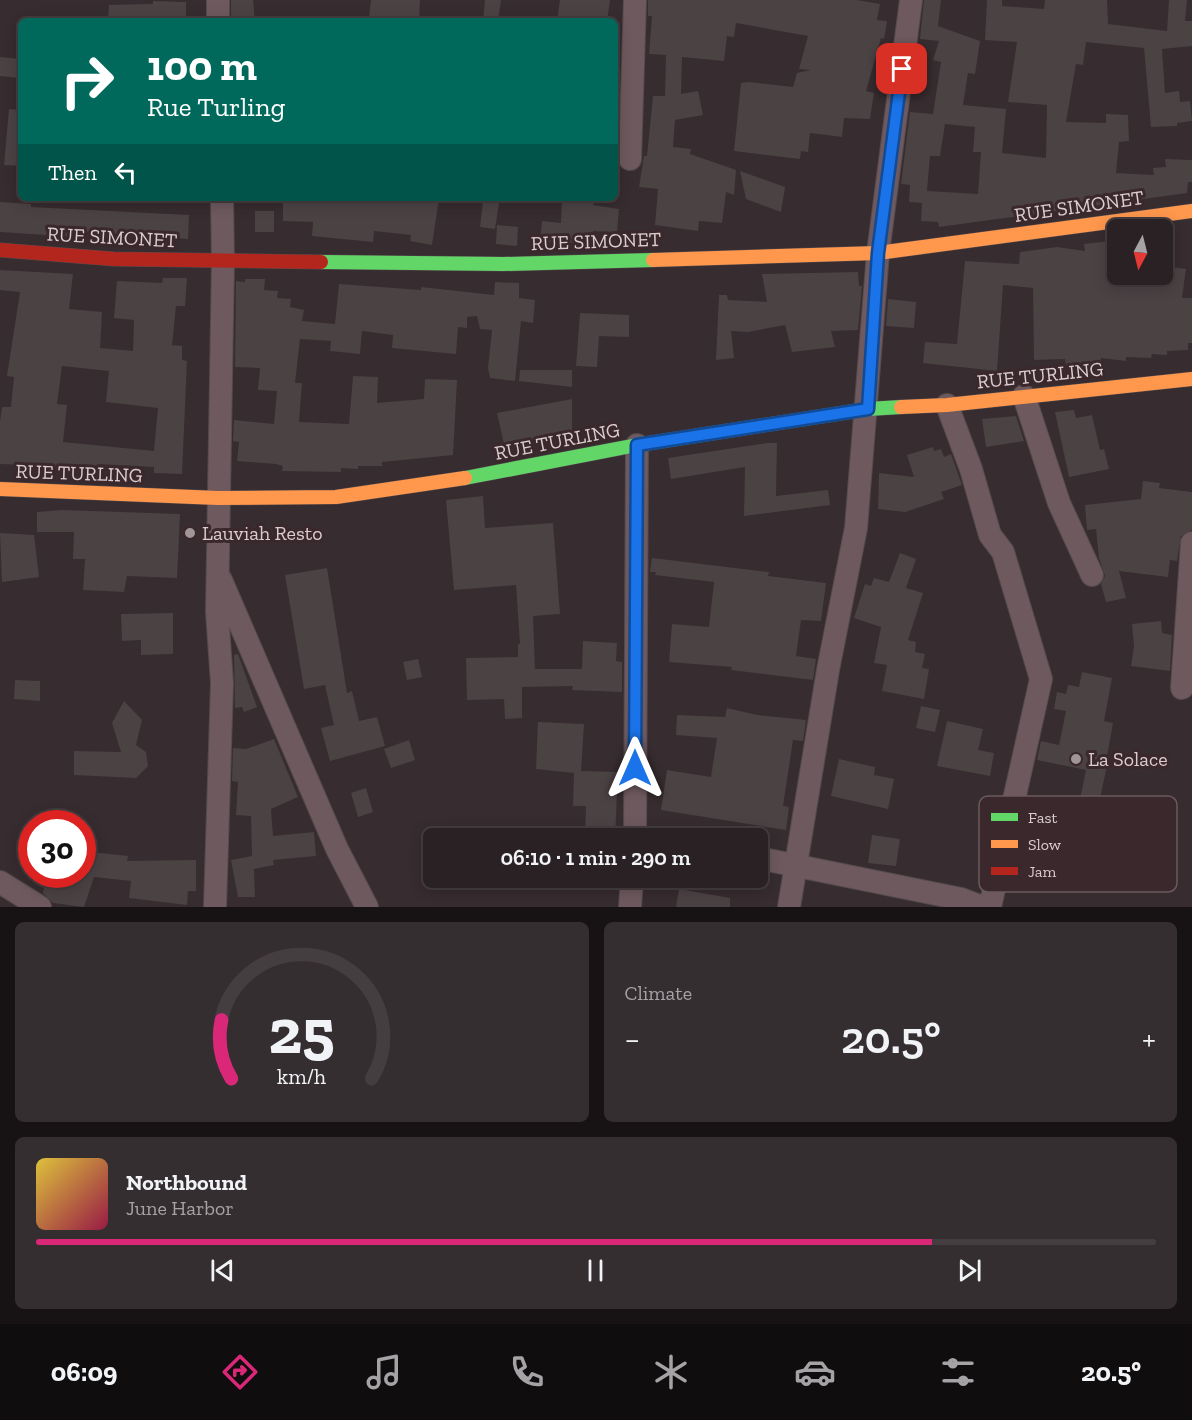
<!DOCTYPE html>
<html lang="en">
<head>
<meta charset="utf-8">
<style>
	body { margin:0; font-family:"Zilla Slab",serif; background:#352e30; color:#f1f3f6; height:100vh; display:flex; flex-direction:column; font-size:22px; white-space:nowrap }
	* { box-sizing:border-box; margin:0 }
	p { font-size:20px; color:#a5a3a6 }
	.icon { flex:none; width:33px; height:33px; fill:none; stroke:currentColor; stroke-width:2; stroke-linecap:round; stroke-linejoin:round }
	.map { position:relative; height:907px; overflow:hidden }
	.drawer { display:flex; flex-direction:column; gap:15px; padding:15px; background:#171213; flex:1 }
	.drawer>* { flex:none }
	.banner { position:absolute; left:18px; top:18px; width:600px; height:183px; border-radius:9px; box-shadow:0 3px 15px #0003,0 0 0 2px #453e41; background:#00695c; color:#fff; overflow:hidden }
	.needle { width:39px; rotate:187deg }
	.buttons { position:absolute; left:1107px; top:219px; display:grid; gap:12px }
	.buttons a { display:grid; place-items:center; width:66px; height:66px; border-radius:9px; background:#292123; box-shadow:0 3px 15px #0003,0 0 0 2px #453e41; font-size:30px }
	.speed { position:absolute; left:18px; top:810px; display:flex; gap:12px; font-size:30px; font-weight:700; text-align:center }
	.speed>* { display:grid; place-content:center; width:78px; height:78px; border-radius:50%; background:#292123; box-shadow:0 3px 15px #0003,0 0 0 2px #453e41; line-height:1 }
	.speed .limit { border:9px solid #d22; background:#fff; color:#111 }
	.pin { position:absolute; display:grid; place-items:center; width:51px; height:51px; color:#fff; margin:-26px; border-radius:12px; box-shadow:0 3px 9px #0006 }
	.me { position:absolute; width:66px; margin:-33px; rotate:0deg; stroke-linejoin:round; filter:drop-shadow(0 0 4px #0008) }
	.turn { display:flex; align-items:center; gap:21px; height:126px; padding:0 30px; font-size:27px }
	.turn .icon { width:78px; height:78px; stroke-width:2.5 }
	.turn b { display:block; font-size:42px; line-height:51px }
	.then { display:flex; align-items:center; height:57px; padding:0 30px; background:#0003; gap:12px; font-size:22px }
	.big { font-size:45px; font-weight:600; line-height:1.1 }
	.drawer .tile { flex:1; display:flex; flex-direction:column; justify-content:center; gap:9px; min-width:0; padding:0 21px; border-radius:9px; background:#352e30 }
	.drawer .dial { align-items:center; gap:0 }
	.dial svg { height:156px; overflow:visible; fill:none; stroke:#453e41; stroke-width:7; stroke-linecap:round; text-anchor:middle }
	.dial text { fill:#f1f3f6; stroke:none }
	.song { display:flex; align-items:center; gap:18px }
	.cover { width:72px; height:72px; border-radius:9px; background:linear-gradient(135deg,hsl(50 70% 55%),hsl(340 70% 35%)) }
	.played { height:6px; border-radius:3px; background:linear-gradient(90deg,#db2777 80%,#453e41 80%) }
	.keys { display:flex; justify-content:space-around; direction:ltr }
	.heat { display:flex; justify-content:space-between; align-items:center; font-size:33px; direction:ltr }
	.drawer .tiles { flex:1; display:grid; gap:15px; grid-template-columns:1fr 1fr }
	.tile:last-child { grid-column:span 2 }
	.trip { position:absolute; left:423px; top:828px; width:345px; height:60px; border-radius:9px; background:#292123; box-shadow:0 3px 15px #0003,0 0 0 2px #453e41; font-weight:600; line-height:60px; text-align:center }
	.tabs { display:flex; height:96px; justify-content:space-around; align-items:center; background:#100d0e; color:#a5a3a6 }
	.tabs .icon { width:42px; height:42px }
	.tabs .on { color:#db2777 }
	.tabs b { font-size:27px; color:#f1f3f6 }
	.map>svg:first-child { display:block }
	.building { fill:#4b4244; fill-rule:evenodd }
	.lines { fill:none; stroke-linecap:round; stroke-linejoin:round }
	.street-casing { stroke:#544a4d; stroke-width:24 }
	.fast-casing { stroke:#544a4d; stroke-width:15 }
	.slow-casing { stroke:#544a4d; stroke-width:15 }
	.jam-casing { stroke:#544a4d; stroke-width:15 }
	.street { stroke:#6d595e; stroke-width:22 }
	.fast { stroke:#63d668; stroke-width:14 }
	.slow { stroke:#ff974d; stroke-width:14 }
	.jam { stroke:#b3261e; stroke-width:14 }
	.route-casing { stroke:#114b97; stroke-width:15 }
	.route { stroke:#1a73e8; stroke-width:10 }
	.poi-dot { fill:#a19598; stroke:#3b282c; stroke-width:2 }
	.labels { text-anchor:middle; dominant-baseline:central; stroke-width:6; stroke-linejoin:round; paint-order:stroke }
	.street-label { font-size:20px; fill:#dacdd0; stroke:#3b282c }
	.poi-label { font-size:20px; fill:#dacdd0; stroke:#3b282c; text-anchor:start }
	.key { fill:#3b282c; stroke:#6b5a5d; stroke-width:1.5 }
	.key-label { font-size:16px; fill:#dacdd0 }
</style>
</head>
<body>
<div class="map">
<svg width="1192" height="907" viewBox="0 0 1192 907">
	<rect width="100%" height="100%" fill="#372c2f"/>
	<g class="building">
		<path d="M231,0H253L255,21H231Z"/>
		<path d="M371,0H420L419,21L369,17Z"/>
		<path d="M485,0H501L498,21H483Z"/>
		<path d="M560,0H610L607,21H557Z"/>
		<path d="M648,0H857L880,4L877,20L887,21L884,39L881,38L866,91L874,93L870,119L844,118L842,137L810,133L808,152L801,151L800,159L734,151L741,83L749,82L793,87L797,73L811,70L799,69L808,36L736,23L734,37L727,36L724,61L682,57L681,94L698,91L703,115L675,120L673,147L691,149L690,154L736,170L734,195L726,192L722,223L699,221L698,231L655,225L658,189L639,187L644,156H647L653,96H665L666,55L649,54L652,16H648Z"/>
		<path d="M924,0H941L938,26L980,41L975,74L968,73L963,105L1006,109L1002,153L1046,158L1047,105L1008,102L1017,42L985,40L987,0H1002V6L1044,9L1045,0H1107L1108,24L1167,31L1169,0H1187L1185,21H1192V46L1162,49L1165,93L1179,91L1180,102L1190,101L1192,121L1177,123V126L1151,127L1144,48L1086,42L1083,65L1076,64L1066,122L1106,123V114L1128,115L1129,141L1119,142L1116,173L1154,175L1153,168L1166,167L1165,159L1192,160V182H1188L1187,193L939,227L938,222L921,221L922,203L909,202L910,185L901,184L910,112L933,114L941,62L933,60L939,41L920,39ZM945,124L975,127L973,152H981L978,194L927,191L930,156H940Z"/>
		<path d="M153,1L186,2V21H108L109,5L153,4Z"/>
		<path d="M0,57L21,59V78L0,76Z"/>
		<path d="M9,109L21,110V166L4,165Z"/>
		<path d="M740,171L785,187L781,212L746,199Z"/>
		<path d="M283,198H439L432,245L410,241L411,235L374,231L373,242L312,236L313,222L283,221Z"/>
		<path d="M562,198H594L593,205L619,209L617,232L593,231L592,243L540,242L542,221L561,223Z"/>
		<path d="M483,201L499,203L495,229L480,227Z"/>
		<path d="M0,202L31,204V207L189,215L188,239L77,231V237L0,232Z"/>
		<rect x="255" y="211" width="19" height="21"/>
		<path d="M497,225L518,227L517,246L496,244Z"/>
		<path d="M1118,240V274H1162V266L1186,269L1182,298H1192V343H1188V350L1167,351V355L1152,354L1151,358L1126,357V361L1101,358L1100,363L1066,365L1065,359L1034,360L1033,288L1003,285L997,371L923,363L925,342L957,344L965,261L1019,264L1020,252L1057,247L1085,251L1084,244Z"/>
		<path d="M0,270L73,274L69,309L102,312L100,348L133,351L134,320L114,318L117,281L162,283L163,278H187L185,306H176L172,345L182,346V360L187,361L182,474L154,473V467L98,464V468L0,464V422L2,407H11L14,377L7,376L20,292L0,290ZM62,366L109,371L106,402L158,408L154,451L63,442L67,405L57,404Z"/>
		<path d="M858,272L859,286H862L858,330L831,331L835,347L792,352L785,325L748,332L731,331L734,358L716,360L719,295H727L728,300L767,302L762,274Z"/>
		<path d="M245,279H265L264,290L278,291L277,298L291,299L290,307L304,310L302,321L335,324L339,284L421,290V287L494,295L495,282L519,283V298L535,300L533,323L521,321L515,381L490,378L488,368L492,330L480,329L477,316L467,317V328L458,327L456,354L392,348L393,335L362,331L360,354L330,351L331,341L300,339L295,383H302L299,422L349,424L353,376L378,377L377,403L424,399L425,379L457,380L453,455L382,462V466H358V469L341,468V472L282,471L283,466L276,464L237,461L239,442L233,441L234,420L274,424L277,391L258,390L260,368L235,367L236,281L245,282Z"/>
		<path d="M888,299L916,302L914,328L886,326Z"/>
		<path d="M580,313L629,315V337L599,336L597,367L576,366Z"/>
		<path d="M520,370H572V387L519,381Z"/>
		<path d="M572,399V435H550V439L504,444L497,413Z"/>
		<path d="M1074,410L1076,418L1092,415L1100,450L1104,449L1109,469L1069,477L1055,412Z"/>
		<path d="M1016,416L1024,441L986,447L982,419Z"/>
		<path d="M767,443H777L776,496L828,490L830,505L744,516L745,467L671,479L668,458Z"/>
		<path d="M933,447L934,451L941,449L944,457L951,454L962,485L941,492L944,499L905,512L878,509L879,473L914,477L907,455Z"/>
		<path d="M1143,481L1160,483L1159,488L1192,492V530L1181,536L1177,561L1170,560L1168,577L1119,571L1126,598L1106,602L1101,584L1105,576L1099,558L1096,529L1087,530L1085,505L1141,499Z"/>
		<path d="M483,496L485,528L553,523L560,614L533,616L535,669H582L583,641L617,643L616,661L622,662V692L572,690L573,686L522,687V718L505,719L504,699L467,700L466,658L518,657V644H520L516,585L454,590L446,500Z"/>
		<path d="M62,510L180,514L177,578L127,576L124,592L83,590L85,559H73L74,532H37V512Z"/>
		<path d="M0,533L34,535L39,577L2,582Z"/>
		<path d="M900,553L916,559L906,588L923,593L908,640L916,642L915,652L925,654L922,668L929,669L924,699L882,691L887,665L874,663L881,627L854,618L865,584L871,586L874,578L889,582Z"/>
		<path d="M652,558L769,572L768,576L826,583L821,621L801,620L796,656L816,659L813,680L731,670L732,667L669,662L672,624L709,627L714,582L655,575L656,572H650Z"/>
		<path d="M327,568L347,693L352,691L359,721L377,717L385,746L330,761L321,728L334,725L325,685L304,689L285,575Z"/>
		<path d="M173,613V654L141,655V640L122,641L121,614Z"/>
		<path d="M1161,621L1162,633L1172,635L1170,671L1131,666L1134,646L1132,624Z"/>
		<path d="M238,654L257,707L244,712L242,707L235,708L234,655Z"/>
		<path d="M418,659L422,677L407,680L403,662Z"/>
		<path d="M1082,672L1112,678L1104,721L1113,723L1107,756H1109L1090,846H1088L1083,892L1010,882L1026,807L1030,808L1032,801L1078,809L1086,770L1037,760L1041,741L1059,745L1066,711L1054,709L1057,692L1066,694L1068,685L1079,687Z"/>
		<path d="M15,680L40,681V701L14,699Z"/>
		<path d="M124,701L142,720L136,745L146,752L148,766L136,778L74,775V751L121,752L112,723Z"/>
		<path d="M921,706L940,710L935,732L916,728Z"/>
		<path d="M727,708L757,715L806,720L803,741L793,740L783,806L789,807L786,830L661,810L667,770L711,777L717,738L676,735L677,715L725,717Z"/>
		<path d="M947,721L983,729L978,750L994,753L990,776L937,766Z"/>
		<path d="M538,722L584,724L581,771L618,772L615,838H585L586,806H573L574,773L536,769Z"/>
		<path d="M274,739L298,797L271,809L273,836L314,832L316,856L273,860L274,865L254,869L255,897H238L231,860L252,856L251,816L236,815L238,782L232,781L233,748L246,749Z"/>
		<path d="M409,740L415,760L391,768L384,749Z"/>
		<path d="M839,759L875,767L874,775L894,779L888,809L831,796Z"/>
		<path d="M366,788L373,812L358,817L351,793Z"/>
		<path d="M872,835L900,839L896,866L868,863Z"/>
		<path d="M82,851L128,856L127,861L196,860V891H188L187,905L129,898L131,881L94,877L84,907L53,903L43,893L47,874L68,878V874H82Z"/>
		<path d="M679,889L730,898V907H676Z"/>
	</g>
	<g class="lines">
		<g class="street-casing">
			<g id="street">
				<path d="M218,0V21"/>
				<path d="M630,159L635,0"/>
				<path d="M1024,396L1059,503L1092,575"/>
				<path d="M947,405L971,469L990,535L1003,552L1041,679L990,907"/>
				<path d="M221,580L337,849L367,907"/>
				<path d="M1182,688L1192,543"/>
				<path d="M635,838L637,445"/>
				<path d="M758,858L961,899L982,907"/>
				<path d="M0,882L40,907"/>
				<path d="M215,907L222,683L217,612L223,261L222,198"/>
				<path d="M630,907L632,878"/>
				<path d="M789,907L828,670L856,528L878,253L911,0"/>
			</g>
		</g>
		<g class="fast-casing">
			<g id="fast">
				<path d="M321,262L504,264L653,260"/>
				<path d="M465,478L637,445L868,409L901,407"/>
			</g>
		</g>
		<g class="slow-casing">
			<g id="slow">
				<path d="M653,260L878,253L1192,211"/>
				<path d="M901,407L947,405L1192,379"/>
				<path d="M0,489L218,498L336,497L465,478"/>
			</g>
		</g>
		<g class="jam-casing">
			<path id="jam" d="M0,250L114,259L321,262"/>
		</g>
		<use href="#street" class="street"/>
		<use href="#fast" class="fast"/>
		<use href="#slow" class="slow"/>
		<use href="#jam" class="jam"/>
	</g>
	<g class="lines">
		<g class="route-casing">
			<path id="route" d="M635,768L637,445L868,409L878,253L902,69"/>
		</g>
		<use href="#route" class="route"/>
	</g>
	<g class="poi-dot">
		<circle cx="190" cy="533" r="6"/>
		<circle cx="1076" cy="759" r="6"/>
	</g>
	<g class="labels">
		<g class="street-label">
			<text transform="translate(1079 206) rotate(-8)">RUE SIMONET</text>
			<text transform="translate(112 237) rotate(3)">RUE SIMONET</text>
			<text transform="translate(596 241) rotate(-2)">RUE SIMONET</text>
			<text transform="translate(1040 375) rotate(-6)">RUE TURLING</text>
			<text transform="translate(557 441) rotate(-11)">RUE TURLING</text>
			<text transform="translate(79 473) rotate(2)">RUE TURLING</text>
		</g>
		<g class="poi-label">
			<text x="202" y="533">Lauviah Resto</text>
			<text x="1088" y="759">La Solace</text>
		</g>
	</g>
	<rect x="979" y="796" width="198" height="96" rx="9" class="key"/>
	<rect x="991" y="813" width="27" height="8" fill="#63d668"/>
	<rect x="991" y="840" width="27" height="8" fill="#ff974d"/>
	<rect x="991" y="867" width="27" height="8" fill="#b3261e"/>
	<g class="key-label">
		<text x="1028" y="823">Fast</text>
		<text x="1028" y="850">Slow</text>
		<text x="1028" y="877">Jam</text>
	</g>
</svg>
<div class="buttons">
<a><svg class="needle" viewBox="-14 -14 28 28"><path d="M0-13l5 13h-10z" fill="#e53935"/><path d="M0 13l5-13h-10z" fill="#a5a3a6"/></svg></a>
</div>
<div class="speed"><div class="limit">30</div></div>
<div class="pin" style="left:902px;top:69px;background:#d93025"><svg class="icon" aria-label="arrive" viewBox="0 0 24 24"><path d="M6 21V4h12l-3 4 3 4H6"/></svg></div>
<svg class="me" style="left:635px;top:768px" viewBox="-20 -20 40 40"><path d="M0-17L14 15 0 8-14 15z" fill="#1a73e8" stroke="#fff" stroke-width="4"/></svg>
<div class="trip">06:10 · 1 min · 290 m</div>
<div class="banner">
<div class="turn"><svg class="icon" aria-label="right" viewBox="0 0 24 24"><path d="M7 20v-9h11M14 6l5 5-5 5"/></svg><div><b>100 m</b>Rue Turling</div></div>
<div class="then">Then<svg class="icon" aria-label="left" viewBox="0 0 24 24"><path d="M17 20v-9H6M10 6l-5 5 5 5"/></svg></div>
</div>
</div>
<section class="drawer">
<div class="tiles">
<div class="tile dial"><svg viewBox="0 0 100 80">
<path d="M14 69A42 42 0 1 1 86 69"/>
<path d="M14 69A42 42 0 0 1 9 39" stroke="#db2777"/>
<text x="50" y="56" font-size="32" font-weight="700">25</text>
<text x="50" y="72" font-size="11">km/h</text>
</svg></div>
<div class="tile"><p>Climate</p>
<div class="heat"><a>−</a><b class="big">20.5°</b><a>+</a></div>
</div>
<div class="tile">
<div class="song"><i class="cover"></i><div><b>Northbound</b><p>June Harbor</p></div></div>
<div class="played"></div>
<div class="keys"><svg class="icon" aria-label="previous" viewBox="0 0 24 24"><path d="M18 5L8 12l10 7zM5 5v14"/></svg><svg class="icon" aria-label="pause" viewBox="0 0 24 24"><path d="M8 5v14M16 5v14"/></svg><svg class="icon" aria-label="next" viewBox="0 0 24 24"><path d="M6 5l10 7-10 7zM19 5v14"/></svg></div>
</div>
</div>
</section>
<nav class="tabs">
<b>06:09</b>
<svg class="icon on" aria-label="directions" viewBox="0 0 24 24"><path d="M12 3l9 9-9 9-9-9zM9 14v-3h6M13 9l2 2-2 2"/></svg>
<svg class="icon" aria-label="music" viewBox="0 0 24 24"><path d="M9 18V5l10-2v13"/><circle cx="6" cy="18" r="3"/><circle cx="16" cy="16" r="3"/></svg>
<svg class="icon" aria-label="phone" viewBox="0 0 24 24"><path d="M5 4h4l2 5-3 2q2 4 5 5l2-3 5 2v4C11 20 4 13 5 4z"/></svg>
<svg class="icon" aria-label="climate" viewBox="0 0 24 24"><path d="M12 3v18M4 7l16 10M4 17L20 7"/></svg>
<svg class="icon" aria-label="car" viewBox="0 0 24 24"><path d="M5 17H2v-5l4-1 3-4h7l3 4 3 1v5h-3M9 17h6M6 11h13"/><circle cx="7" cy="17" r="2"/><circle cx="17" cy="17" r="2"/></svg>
<svg class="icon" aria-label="filters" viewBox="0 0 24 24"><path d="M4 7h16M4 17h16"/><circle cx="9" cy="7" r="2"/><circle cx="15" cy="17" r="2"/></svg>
<b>20.5°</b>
</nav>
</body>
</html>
